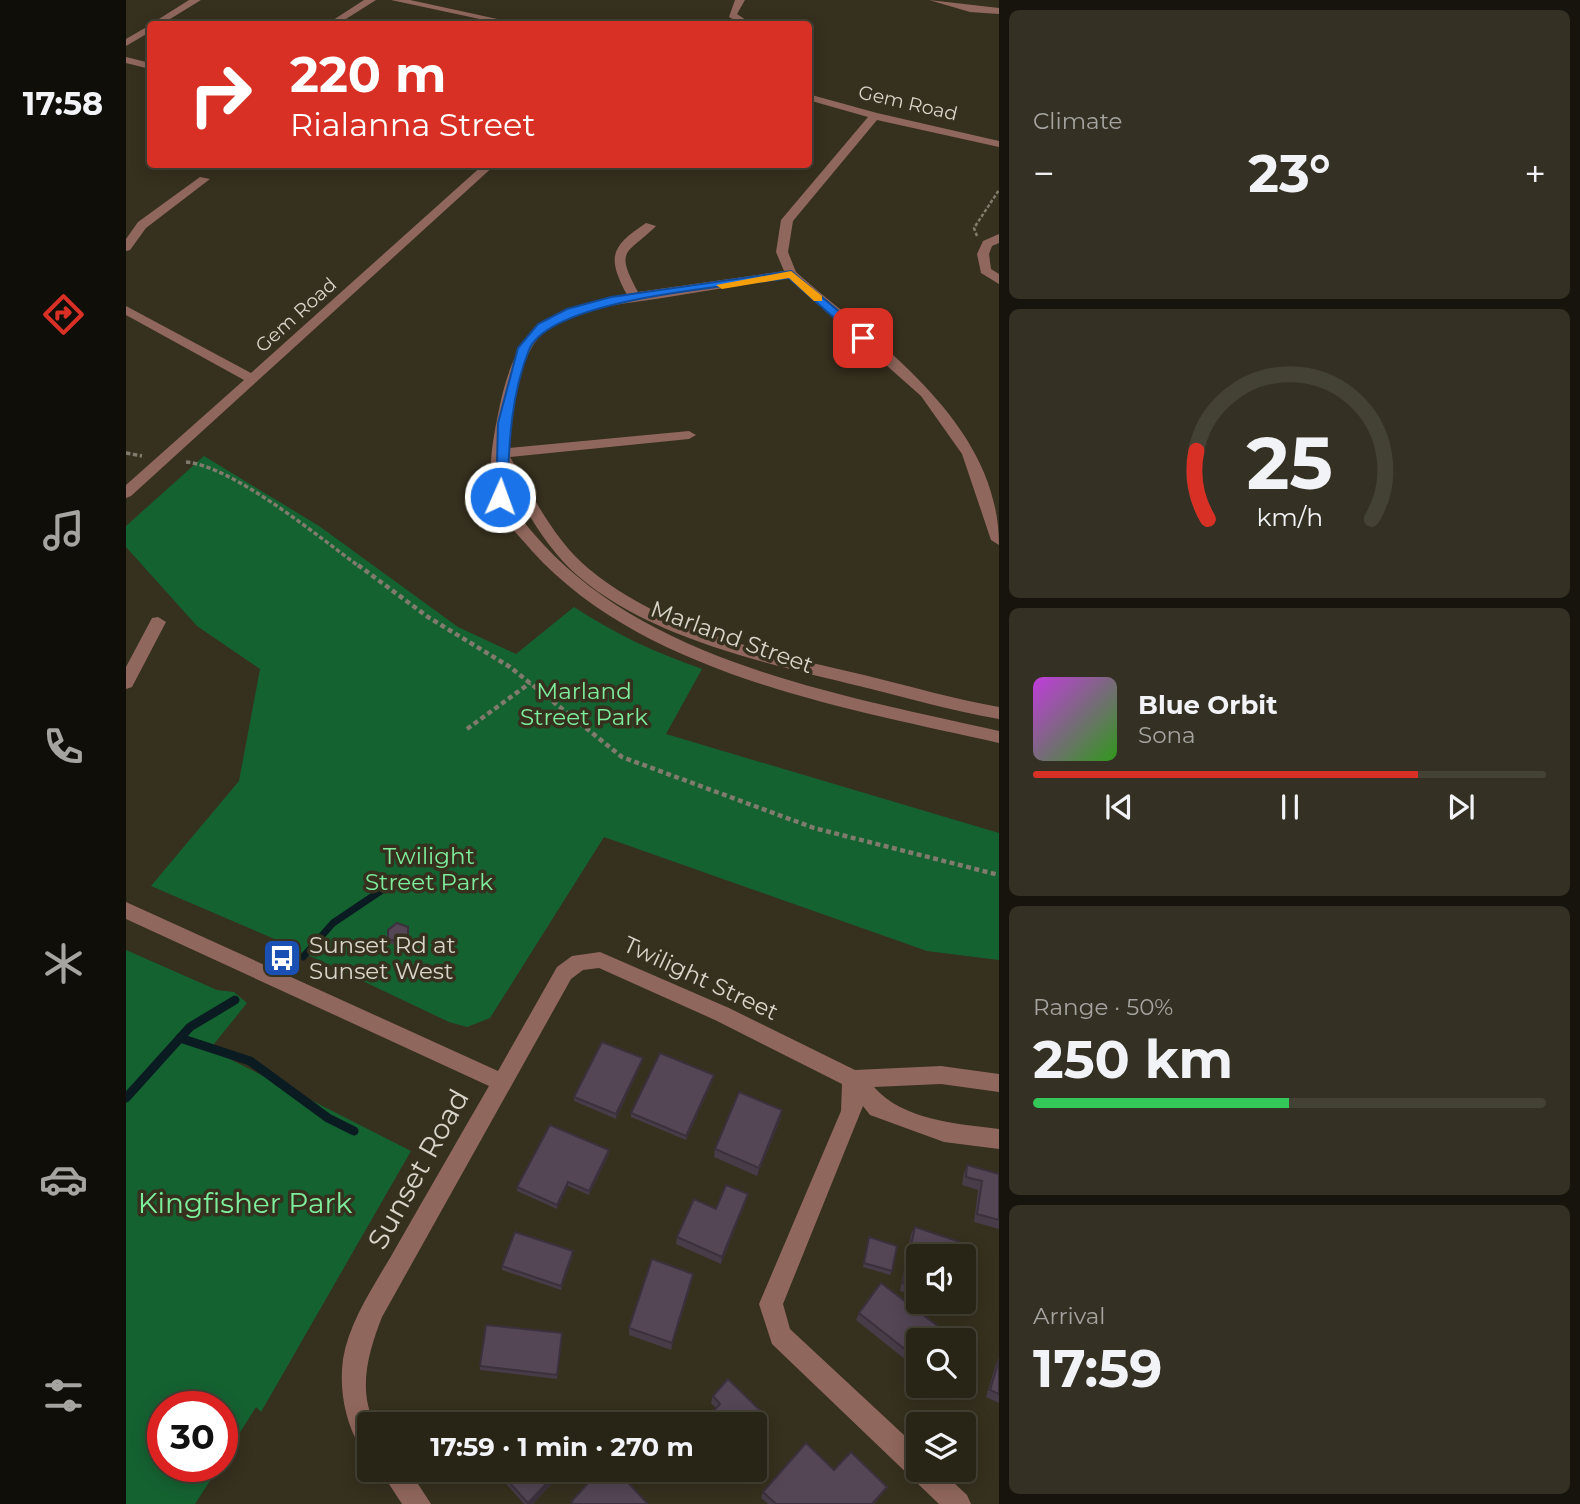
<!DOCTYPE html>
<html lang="en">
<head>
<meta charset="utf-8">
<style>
	body { margin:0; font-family:Montserrat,sans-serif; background:#343023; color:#f1f3f6; height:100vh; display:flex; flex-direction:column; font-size:26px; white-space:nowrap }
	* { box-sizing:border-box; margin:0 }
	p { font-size:23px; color:#a5a4a1 }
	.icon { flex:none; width:38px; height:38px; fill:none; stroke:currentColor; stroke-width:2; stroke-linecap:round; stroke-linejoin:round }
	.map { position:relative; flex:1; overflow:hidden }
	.drawer { display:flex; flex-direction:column; gap:10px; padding:10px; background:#16140c; width:581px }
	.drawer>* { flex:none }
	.hud { position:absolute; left:21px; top:21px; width:665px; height:147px; border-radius:7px; box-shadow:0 4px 18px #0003,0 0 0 2px #444135; background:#d93025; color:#fff; overflow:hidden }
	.buttons { position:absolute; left:780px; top:1244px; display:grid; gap:14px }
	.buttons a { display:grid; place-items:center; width:70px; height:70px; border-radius:7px; background:#282416; box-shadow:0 4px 18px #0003,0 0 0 2px #444135; font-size:35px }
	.speed { position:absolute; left:21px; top:1391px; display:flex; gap:14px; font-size:35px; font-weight:700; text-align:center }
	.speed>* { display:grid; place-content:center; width:91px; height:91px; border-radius:50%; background:#282416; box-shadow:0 4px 18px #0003,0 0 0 2px #444135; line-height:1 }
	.speed .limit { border:10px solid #d22; background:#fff; color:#111 }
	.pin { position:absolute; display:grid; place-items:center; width:60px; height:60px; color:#fff; margin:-30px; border-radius:14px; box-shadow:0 4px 10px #0006 }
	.me { position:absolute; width:77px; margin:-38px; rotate:2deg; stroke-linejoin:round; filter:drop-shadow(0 0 5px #0008) }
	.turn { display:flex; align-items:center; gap:24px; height:147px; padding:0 28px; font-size:32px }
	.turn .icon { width:91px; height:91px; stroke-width:2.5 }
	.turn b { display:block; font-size:49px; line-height:60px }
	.big { font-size:52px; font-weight:700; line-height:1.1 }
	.drawer .widget { flex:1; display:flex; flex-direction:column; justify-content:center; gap:10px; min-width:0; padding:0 24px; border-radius:10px; background:#343023 }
	.drawer .dial { align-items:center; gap:0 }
	.dial svg { height:182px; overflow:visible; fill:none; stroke:#444135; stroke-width:7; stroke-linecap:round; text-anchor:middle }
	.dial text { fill:#f1f3f6; stroke:none }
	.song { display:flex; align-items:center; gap:21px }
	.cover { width:84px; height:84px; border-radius:10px; background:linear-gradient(135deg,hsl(290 70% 55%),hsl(110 70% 35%)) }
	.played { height:7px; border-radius:4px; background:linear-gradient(90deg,#d93025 75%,#444135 75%) }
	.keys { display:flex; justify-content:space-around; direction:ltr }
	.heat { display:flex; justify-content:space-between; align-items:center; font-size:38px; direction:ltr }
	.charge { height:10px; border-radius:5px; background:linear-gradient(90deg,#34c759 50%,#444135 0) }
	.trip { position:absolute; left:231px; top:1412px; width:410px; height:70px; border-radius:7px; background:#282416; box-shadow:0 4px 18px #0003,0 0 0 2px #444135; font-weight:700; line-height:70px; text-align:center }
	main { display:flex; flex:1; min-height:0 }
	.tabs { display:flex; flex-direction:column; width:126px; justify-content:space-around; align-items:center; background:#100e09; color:#a5a4a1 }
	.tabs .icon { width:49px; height:49px }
	.tabs .current { color:#d93025 }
	.tabs b { font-size:32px; color:#f1f3f6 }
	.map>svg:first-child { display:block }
	.green { fill:#156231 }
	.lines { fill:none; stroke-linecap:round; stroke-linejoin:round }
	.stream-far1 { stroke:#0a1b21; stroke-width:7 }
	.stream { stroke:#0a1b21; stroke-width:9 }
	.path-far2 { stroke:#807b6c; stroke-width:2.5; stroke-dasharray:3.5 2; stroke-linecap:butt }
	.path-far1 { stroke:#807b6c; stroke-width:3.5; stroke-dasharray:4.5 2.5; stroke-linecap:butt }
	.path { stroke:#807b6c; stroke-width:4.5; stroke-dasharray:5 3.5; stroke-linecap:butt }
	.minor { fill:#90675c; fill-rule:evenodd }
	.wall { fill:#483c49 }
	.shaded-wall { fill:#3b313c }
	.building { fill:#544655; stroke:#3b313c; stroke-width:2 }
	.route { fill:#1a73e8; stroke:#114b97; stroke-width:2 }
	.slow { fill:#f59e0b }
	.labels { text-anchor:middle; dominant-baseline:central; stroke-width:7; stroke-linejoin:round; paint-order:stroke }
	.far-street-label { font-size:19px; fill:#d8d5ca; stroke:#36301e }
	.street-label { font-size:23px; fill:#d8d5ca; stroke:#36301e }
	.park-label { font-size:23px; fill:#7dee9c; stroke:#36301e }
	.poi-label { font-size:23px; fill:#d8d5ca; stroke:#36301e; text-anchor:start }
	.near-street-label { font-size:28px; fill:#d8d5ca; stroke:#36301e }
	.near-park-label { font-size:28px; fill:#7dee9c; stroke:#36301e }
</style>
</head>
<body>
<main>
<nav class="tabs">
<b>17:58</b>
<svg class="icon current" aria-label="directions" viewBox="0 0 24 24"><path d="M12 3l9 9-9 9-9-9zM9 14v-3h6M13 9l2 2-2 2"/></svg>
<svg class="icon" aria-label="music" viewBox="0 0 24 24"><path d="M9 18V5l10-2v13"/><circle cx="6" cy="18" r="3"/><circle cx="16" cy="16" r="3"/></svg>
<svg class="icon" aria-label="phone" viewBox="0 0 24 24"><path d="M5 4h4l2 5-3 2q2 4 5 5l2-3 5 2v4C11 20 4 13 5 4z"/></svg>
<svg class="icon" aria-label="climate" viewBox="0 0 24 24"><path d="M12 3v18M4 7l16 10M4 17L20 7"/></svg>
<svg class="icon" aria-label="car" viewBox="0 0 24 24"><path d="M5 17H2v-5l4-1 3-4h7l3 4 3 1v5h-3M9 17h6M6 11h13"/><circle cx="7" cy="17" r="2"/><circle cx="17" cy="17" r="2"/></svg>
<svg class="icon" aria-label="filters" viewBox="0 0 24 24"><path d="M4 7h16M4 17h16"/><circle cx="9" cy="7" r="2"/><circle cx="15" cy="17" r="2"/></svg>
</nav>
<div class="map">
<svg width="873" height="1504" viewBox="0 0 873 1504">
	<rect width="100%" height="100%" fill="#36301e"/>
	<g class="green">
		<path d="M78,456L193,526L332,627L390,654L448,607C489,634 530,653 576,669L540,734L873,833V960L801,951L478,837L364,1018L341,1027L323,1022L146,938L25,886L113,781L134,669L71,626L0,547V526Z"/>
		<path d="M0,950L91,990L108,992L121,1003L84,1049L285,1151L135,1412L130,1407L96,1461V1407H37V1466L93,1467L69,1504H0Z"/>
	</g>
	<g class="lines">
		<path class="stream-far1" d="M177,957L207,923L274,878"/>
		<g class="stream">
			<path d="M54,1038L124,1061L202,1118L228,1131"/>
			<path d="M0,1098L64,1027L109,1000"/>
		</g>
		<path class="path-far2" d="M851,236L848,228L873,190"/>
		<g class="path-far1">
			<path d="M0,453L16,456"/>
			<path d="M60,462C107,466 194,538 234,567"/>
		</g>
		<g class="path">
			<path d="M232,565L302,617L384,667L496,757L688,828L873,875"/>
			<path d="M341,729L404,683"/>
		</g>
		<g class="minor">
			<path d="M63,0H75L36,24H25Z"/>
			<path d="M238,0H250L212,24H201Z"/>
			<path d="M265,0H284L394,24H377Z"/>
			<path d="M609,0H619L611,14L626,24H616L603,17Z"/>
			<path d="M803,0L873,8V14L844,12Z"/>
			<path d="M24,25V32L0,46V39Z"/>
			<path d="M0,57L24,63V69L0,63Z"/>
			<path d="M682,94L751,113L873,141V147L751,120L667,221L662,252L670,272C753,345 873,423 873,545L865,540L836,454L795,396L662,278C611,285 559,295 509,302C480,306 441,311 418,332C391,356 386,414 383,448L563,431L570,435L563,439L384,457C407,496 428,540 463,569C539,632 646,653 738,675C783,686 828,699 873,707V719C826,711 779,697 733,686C641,663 525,639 452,576C421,549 400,511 381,476C381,505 398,523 417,544C527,664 720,696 873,731V743C718,708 517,674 406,551C393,536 375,519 369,500C359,471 369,429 375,400C393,322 427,308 501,295C481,257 484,247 520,223L530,226C501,255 488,248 512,292L658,271L650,252L655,220L742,117L682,100Z"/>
			<path d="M358,164H370L5,496L0,498V485L118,380L0,315V306L125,373Z"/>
			<path d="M74,177L84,179L20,228L4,250L0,251V239L12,222Z"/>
			<path d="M873,234V243L866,246L863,254L865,269L873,274V284L855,273L851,254L857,241Z"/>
			<path d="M32,617L40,622L6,687L0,689V667L26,618Z"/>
			<path d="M0,902L372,1071L431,967L446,956L474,952L603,1008L729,1070L815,1066L873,1074V1092L815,1084L748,1087C776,1120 832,1124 873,1129V1149L818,1142L744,1115L737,1106L657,1304L664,1329L793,1449V1470H814L841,1495L845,1504H813L646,1344L633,1304L715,1111L716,1084L589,1020L473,968L457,970L445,979L256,1317C243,1350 231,1390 249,1424H243V1450L234,1447C219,1421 213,1390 217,1359C224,1318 252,1280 272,1244C302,1192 332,1139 363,1086L0,919Z"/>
			<path d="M254,1470H283L305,1504H276Z"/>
		</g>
	</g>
	<g class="wall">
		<path d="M283,932V940L274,947L263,943L262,939Z"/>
		<path d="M517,1058L516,1062L490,1119L448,1101V1097Z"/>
		<path d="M588,1075L587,1080L560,1140L505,1117V1113Z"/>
		<path d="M655,1118L631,1176L588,1157L589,1149Z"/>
		<path d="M483,1154L463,1195L442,1186L431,1209L391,1191V1187Z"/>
		<path d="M841,1165L873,1174V1229L848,1222L852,1190L836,1185L838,1173Z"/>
		<path d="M622,1194L620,1201L595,1264L550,1244L551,1237L590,1209Z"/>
		<path d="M789,1227L793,1256V1297L774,1291L785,1234Z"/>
		<path d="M743,1237L766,1271L764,1275L737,1267Z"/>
		<path d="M447,1251V1255L435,1290L376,1270V1266Z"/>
		<path d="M567,1274L566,1281L545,1350L503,1335V1328Z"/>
		<path d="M807,1302H822L820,1307Z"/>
		<path d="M733,1313L793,1340V1380L782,1371L785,1364L730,1320Z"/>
		<path d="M436,1337L431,1379L354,1370V1366Z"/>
		<path d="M873,1358V1403L860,1397L870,1364Z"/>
		<path d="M800,1386H812L808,1392Z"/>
		<path d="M587,1396L641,1417L639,1423L628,1436V1424L590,1408L585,1403Z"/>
		<path d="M368,1470H431L432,1477L407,1504H398Z"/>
		<path d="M708,1470L757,1493L748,1504H642L635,1498L637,1492Z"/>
	</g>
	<g class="shaded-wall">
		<path d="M282,935L283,940L274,947L273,942Z"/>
		<path d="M517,1058L516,1062L490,1119V1114Z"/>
		<path d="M588,1075L587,1080L560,1140V1136Z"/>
		<path d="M656,1110L655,1118L631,1176L633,1168Z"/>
		<path d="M483,1150V1154L463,1195V1191Z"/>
		<path d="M442,1182V1186L431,1209V1205Z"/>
		<path d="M622,1194L620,1201L595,1264L596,1257Z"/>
		<path d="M447,1251V1255L435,1290V1286Z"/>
		<path d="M567,1274L566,1281L545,1350L546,1343Z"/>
		<path d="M641,1417L639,1423L628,1436V1432Z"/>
		<path d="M432,1471V1477L407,1504H402Z"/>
	</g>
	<g class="building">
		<path d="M271,923L282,927V935L273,942L262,939V930Z"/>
		<path d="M476,1042L517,1058L490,1114L448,1097Z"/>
		<path d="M534,1053L588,1075L560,1136L505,1113Z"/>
		<path d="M613,1092L656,1110L633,1168L589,1149Z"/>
		<path d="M424,1125L483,1150L463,1191L442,1182L431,1205L391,1187Z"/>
		<path d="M841,1165L873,1174V1220L851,1214L856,1181L840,1177Z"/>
		<path d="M600,1185L622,1194L596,1257L551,1237L568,1199L590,1209Z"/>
		<path d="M789,1227L834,1242L831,1256H793V1289L777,1283Z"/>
		<path d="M389,1232L447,1251L435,1286L376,1266Z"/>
		<path d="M743,1237L771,1246L766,1271L738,1263Z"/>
		<path d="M526,1259L567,1274L546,1343L503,1328Z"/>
		<path d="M755,1283L830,1340H793V1370L785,1364L790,1358L733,1313Z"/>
		<path d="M360,1325L436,1333L431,1375L354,1366Z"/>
		<path d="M873,1360V1394L864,1390Z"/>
		<path d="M602,1379L641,1417L628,1432V1424H575L594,1404L587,1396Z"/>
		<path d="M382,1416L390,1424H373Z"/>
		<path d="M680,1443L708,1470L725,1452L761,1487L746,1504H650L637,1492Z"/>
		<path d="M372,1470H431L432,1471L402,1503Z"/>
		<path d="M474,1470H490L522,1504H448L445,1502Z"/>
	</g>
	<path class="route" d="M665,271L741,335V340H733L663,278C609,286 424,298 403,350C384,397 383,448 381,497L370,500L372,423L392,348L412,324L441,309L485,297Z"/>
	<path class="slow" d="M665,271L696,296V301H688L663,278L596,289L590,285Z"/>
	<defs>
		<g id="bus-square" transform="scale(2.0125)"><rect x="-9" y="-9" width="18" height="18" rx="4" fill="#1a4fb4" stroke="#36301e"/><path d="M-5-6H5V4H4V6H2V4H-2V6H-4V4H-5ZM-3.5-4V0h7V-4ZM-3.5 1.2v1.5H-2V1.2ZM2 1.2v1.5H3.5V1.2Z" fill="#fff"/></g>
	</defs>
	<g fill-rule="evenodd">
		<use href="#bus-square" x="156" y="958"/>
	</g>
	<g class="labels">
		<g class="far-street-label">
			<text transform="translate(782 103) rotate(13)">Gem Road</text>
			<text transform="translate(170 315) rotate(-42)">Gem Road</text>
		</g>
		<g class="street-label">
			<text transform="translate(606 637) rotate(20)">Marland Street</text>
			<text transform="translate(575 978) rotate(25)">Twilight Street</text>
		</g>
		<g class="park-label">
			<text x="458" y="691">Marland<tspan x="458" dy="26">Street Park</tspan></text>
			<text x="303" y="856">Twilight<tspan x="303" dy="26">Street Park</tspan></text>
		</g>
		<g class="poi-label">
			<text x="183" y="945">Sunset Rd at<tspan x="183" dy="26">Sunset West</tspan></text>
		</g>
		<g class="near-street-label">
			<text transform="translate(292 1169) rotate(-61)">Sunset Road</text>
		</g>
		<g class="near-park-label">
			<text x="119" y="1203">Kingfisher Park</text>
		</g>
	</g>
</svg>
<div class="buttons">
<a><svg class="icon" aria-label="sound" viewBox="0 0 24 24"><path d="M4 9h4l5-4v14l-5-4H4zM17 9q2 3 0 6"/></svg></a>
<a><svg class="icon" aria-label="search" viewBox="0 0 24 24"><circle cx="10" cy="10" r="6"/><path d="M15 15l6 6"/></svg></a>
<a><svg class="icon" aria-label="layers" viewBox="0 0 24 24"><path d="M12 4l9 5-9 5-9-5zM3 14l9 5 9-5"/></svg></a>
</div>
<div class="speed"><div class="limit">30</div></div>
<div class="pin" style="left:737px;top:338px;background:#d93025"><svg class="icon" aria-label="arrive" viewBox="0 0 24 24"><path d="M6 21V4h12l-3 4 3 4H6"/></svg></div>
<svg class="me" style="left:374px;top:497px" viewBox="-20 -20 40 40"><circle r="17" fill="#1a73e8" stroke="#fff" stroke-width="3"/><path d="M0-11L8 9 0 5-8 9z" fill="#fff"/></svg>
<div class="trip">17:59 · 1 min · 270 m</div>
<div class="hud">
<div class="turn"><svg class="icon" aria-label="right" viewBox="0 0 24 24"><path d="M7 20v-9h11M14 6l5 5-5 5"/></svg><div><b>220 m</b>Rialanna Street</div></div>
</div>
</div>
<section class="drawer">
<div class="widget"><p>Climate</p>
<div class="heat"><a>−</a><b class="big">23°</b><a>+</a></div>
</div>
<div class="widget dial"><svg viewBox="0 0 100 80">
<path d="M14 69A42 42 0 1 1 86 69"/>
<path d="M14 69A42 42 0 0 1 9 39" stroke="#d93025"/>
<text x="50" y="56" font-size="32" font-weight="700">25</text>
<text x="50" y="72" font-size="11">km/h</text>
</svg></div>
<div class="widget">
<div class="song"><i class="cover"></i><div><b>Blue Orbit</b><p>Sona</p></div></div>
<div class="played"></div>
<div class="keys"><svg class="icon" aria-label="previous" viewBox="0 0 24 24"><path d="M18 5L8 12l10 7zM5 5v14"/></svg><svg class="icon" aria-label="pause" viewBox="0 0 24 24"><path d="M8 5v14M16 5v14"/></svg><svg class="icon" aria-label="next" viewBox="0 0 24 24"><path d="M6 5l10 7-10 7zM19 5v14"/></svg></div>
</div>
<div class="widget"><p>Range · 50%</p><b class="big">250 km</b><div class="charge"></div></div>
<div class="widget"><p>Arrival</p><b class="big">17:59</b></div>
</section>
</main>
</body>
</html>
